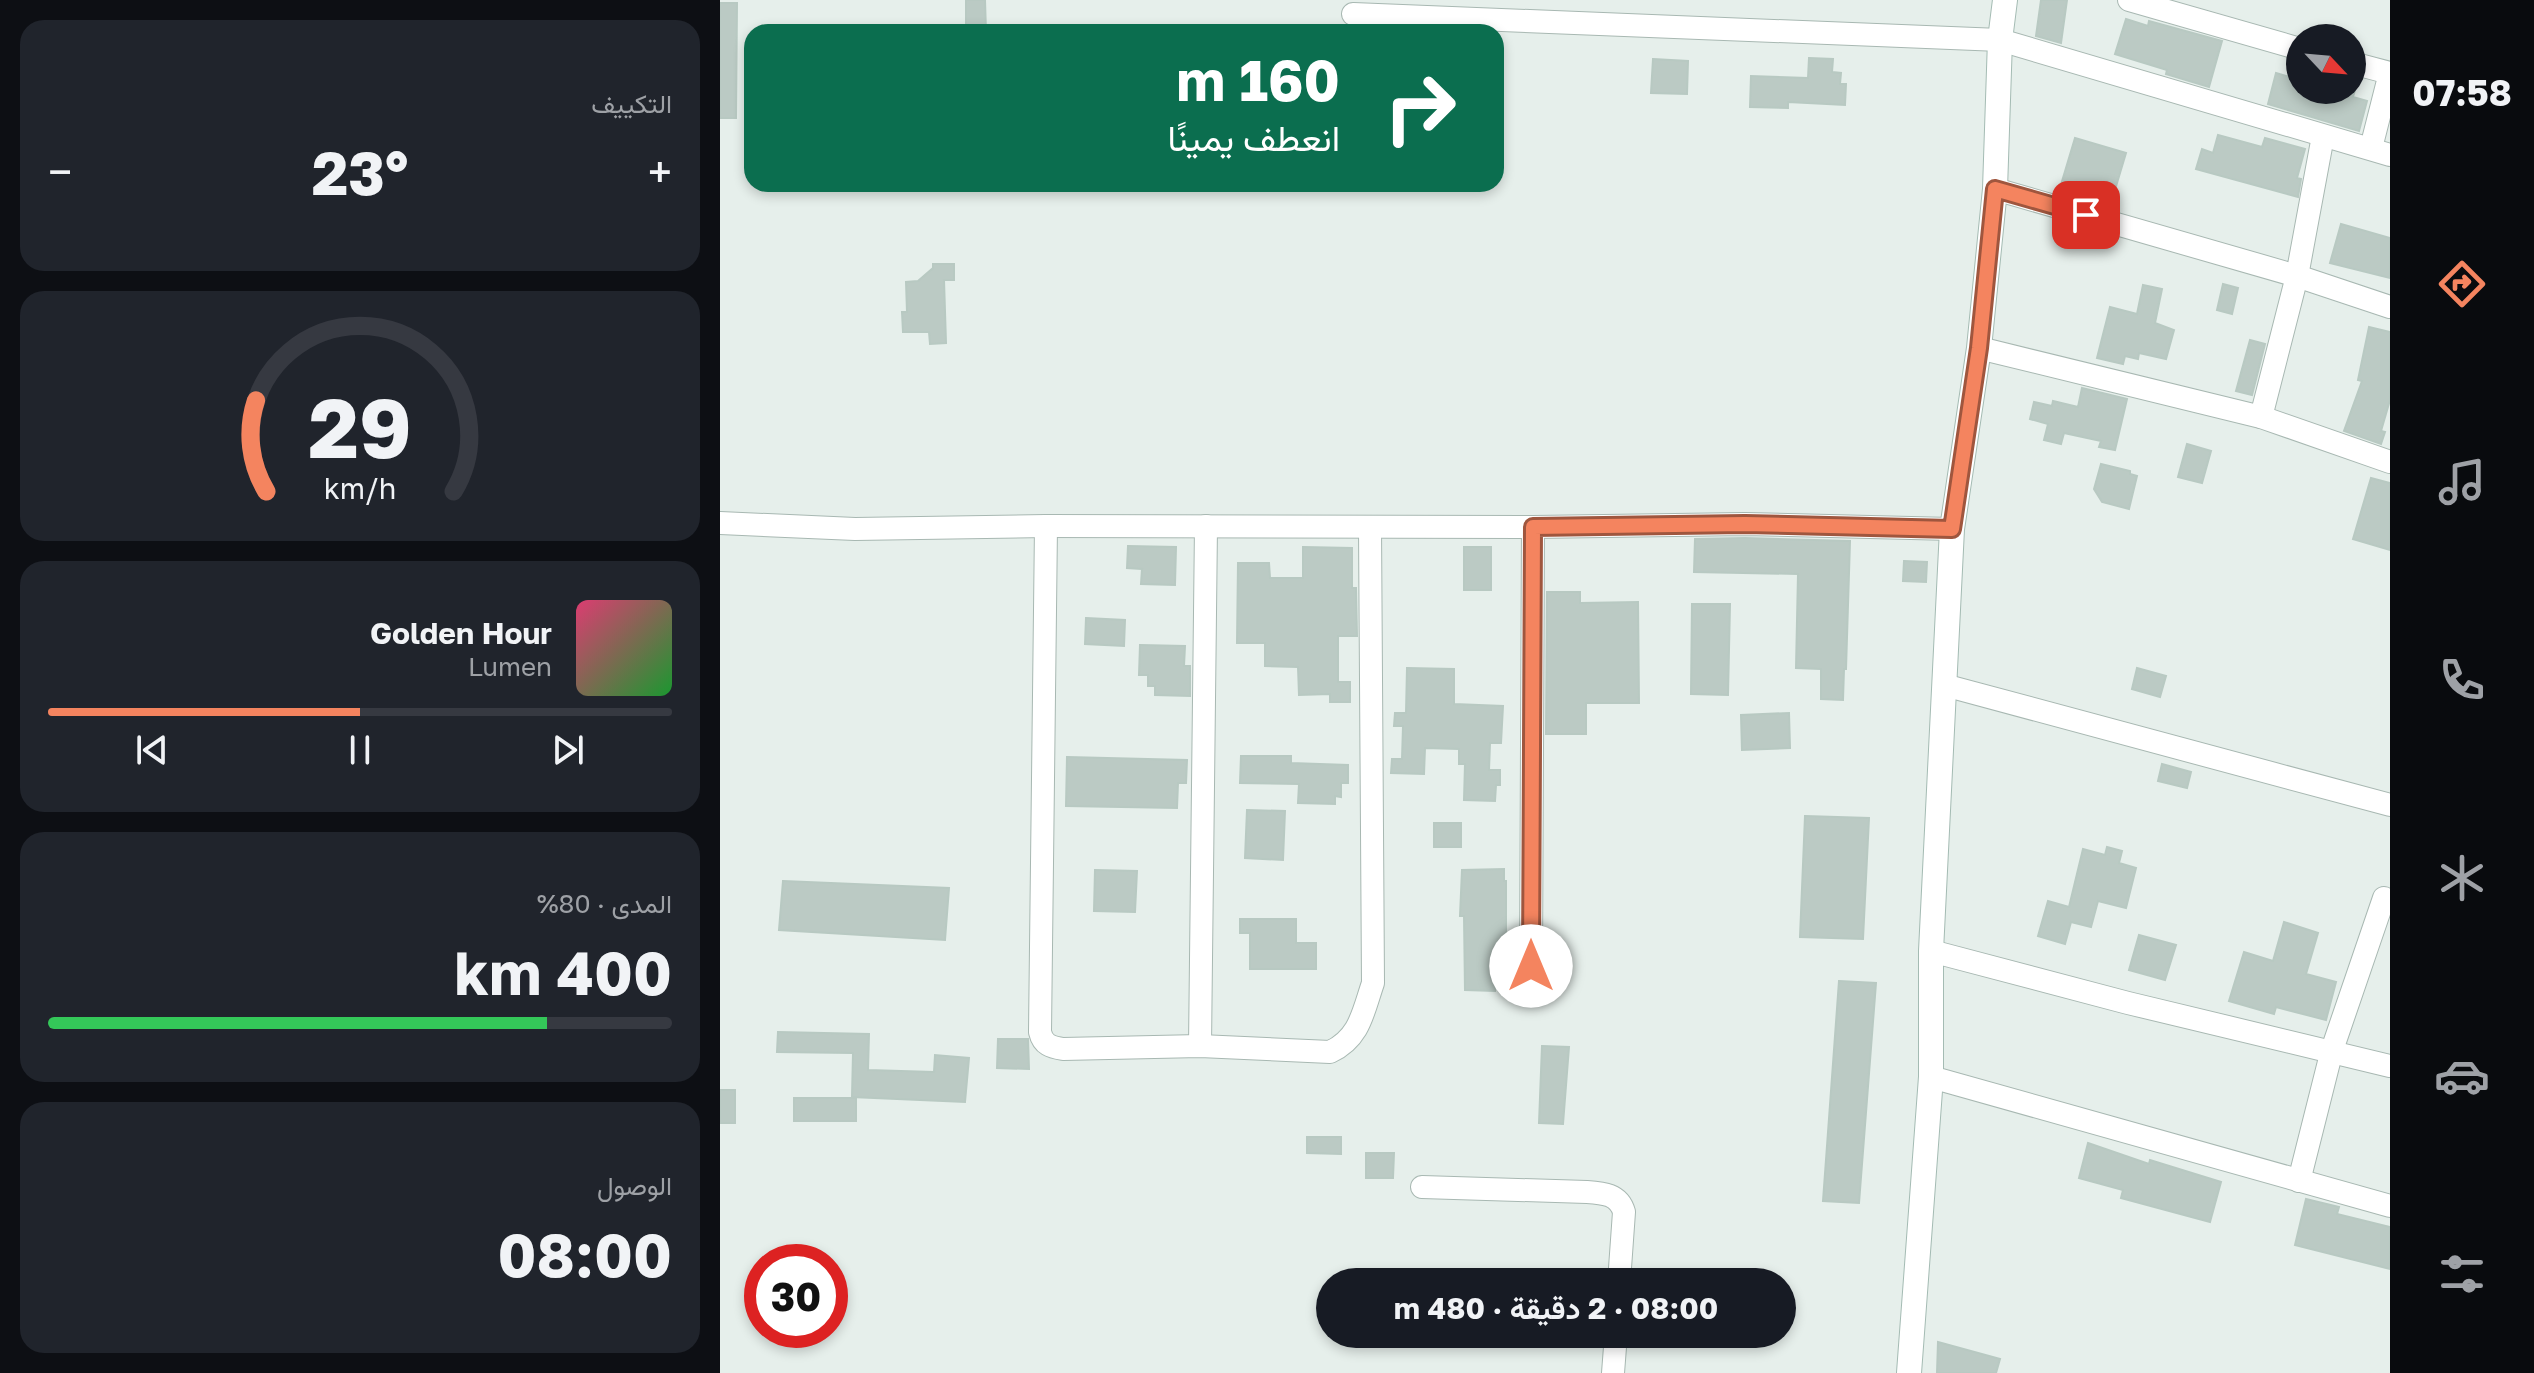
<!DOCTYPE html>
<html lang="ar">
<head>
<meta charset="utf-8">
<style>
	body { margin:0; font-family:"Golos Text",Vazirmatn,sans-serif; background:#20242c; color:#f1f3f6; direction:rtl; height:100vh; display:flex; flex-direction:column; font-size:30px; white-space:nowrap }
	* { box-sizing:border-box; margin:0 }
	p { font-size:26px; color:#9ea1a6 }
	.icon { flex:none; width:44px; height:44px; fill:none; stroke:currentColor; stroke-width:2; stroke-linecap:round; stroke-linejoin:round }
	.map { position:relative; flex:1; overflow:hidden; direction:ltr }
	.panel { display:flex; flex-direction:column; gap:20px; padding:20px; background:#0d0f14; width:720px }
	.panel>* { flex:none }
	.guide { position:absolute; left:24px; top:24px; width:760px; height:168px; border-radius:24px; box-shadow:0 4px 12px #0003; direction:rtl; background:#0b6e4f; color:#fff; overflow:hidden }
	.needle { width:52px; rotate:116deg }
	.tools { position:absolute; left:1566px; top:24px; display:grid; gap:16px }
	.tools a { display:grid; place-items:center; width:80px; height:80px; border-radius:50%; background:#171b24; box-shadow:0 4px 12px #0003; font-size:40px }
	.speed { position:absolute; left:24px; top:1244px; display:flex; gap:16px; font-size:40px; font-weight:700; text-align:center }
	.speed>* { display:grid; place-content:center; width:104px; height:104px; border-radius:50%; background:#171b24; box-shadow:0 4px 12px #0003; line-height:1 }
	.speed .limit { border:12px solid #d22; background:#fff; color:#111 }
	.pin { position:absolute; display:grid; place-items:center; width:68px; height:68px; color:#fff; margin:-34px; border-radius:16px; box-shadow:0 4px 12px #0006 }
	.me { position:absolute; width:88px; margin:-44px; rotate:0deg; stroke-linejoin:round; filter:drop-shadow(0 0 6px #0008) }
	.turn { display:flex; align-items:center; gap:28px; height:168px; padding:0 32px; font-size:36px }
	.turn .icon { width:104px; height:104px; stroke-width:2.5 }
	.turn b { display:block; font-size:56px; line-height:68px }
	.big { font-size:60px; font-weight:700; line-height:1.1 }
	.panel .tile { flex:1; display:flex; flex-direction:column; justify-content:center; gap:12px; min-width:0; padding:0 28px; border-radius:24px; background:#20242c }
	.panel .dial { align-items:center; gap:0 }
	.dial svg { height:208px; overflow:visible; fill:none; stroke:#363941; stroke-width:7; stroke-linecap:round; text-anchor:middle }
	.dial text { fill:#f1f3f6; stroke:none }
	.song { display:flex; align-items:center; gap:24px }
	.cover { width:96px; height:96px; border-radius:12px; background:linear-gradient(135deg,hsl(340 70% 55%),hsl(130 70% 35%)) }
	.played { height:8px; border-radius:4px; background:linear-gradient(90deg,#f4845f 50%,#363941 50%) }
	.keys { display:flex; justify-content:space-around; direction:ltr }
	.heat { display:flex; justify-content:space-between; align-items:center; font-size:44px; direction:ltr }
	.charge { height:12px; border-radius:6px; background:linear-gradient(90deg,#34c759 80%,#363941 0) }
	.trip { position:absolute; left:596px; top:1268px; width:480px; height:80px; border-radius:40px; background:#171b24; box-shadow:0 4px 12px #0003; font-weight:700; line-height:80px; text-align:center; direction:rtl }
	main { display:flex; flex:1; min-height:0 }
	.menu { display:flex; flex-direction:column; width:144px; justify-content:space-around; align-items:center; background:#090b0e; color:#9ea1a6 }
	.menu .icon { width:56px; height:56px }
	.menu .selected { color:#f4845f }
	.menu b { font-size:36px; color:#f1f3f6 }
	.map>svg:first-child { display:block }
	.building { fill:#bbcac4; stroke:#b8c9c2; stroke-width:2 }
	.lines { fill:none; stroke-linecap:round; stroke-linejoin:round }
	.street-casing { stroke:#a8b8b2; stroke-width:24 }
	.secondary-casing { stroke:#a4bbb3; stroke-width:26 }
	.street { stroke:#fff; stroke-width:22 }
	.secondary { stroke:#fff; stroke-width:24 }
	.route-casing { stroke:#9f563e; stroke-width:20 }
	.route { stroke:#f4845f; stroke-width:14 }
</style>
</head>
<body>
<main>
<nav class="menu">
<b>07:58</b>
<svg class="icon selected" aria-label="directions" viewBox="0 0 24 24"><path d="M12 3l9 9-9 9-9-9zM9 14v-3h6M13 9l2 2-2 2"/></svg>
<svg class="icon" aria-label="music" viewBox="0 0 24 24"><path d="M9 18V5l10-2v13"/><circle cx="6" cy="18" r="3"/><circle cx="16" cy="16" r="3"/></svg>
<svg class="icon" aria-label="phone" viewBox="0 0 24 24"><path d="M5 4h4l2 5-3 2q2 4 5 5l2-3 5 2v4C11 20 4 13 5 4z"/></svg>
<svg class="icon" aria-label="climate" viewBox="0 0 24 24"><path d="M12 3v18M4 7l16 10M4 17L20 7"/></svg>
<svg class="icon" aria-label="car" viewBox="0 0 24 24"><path d="M5 17H2v-5l4-1 3-4h7l3 4 3 1v5h-3M9 17h6M6 11h13"/><circle cx="7" cy="17" r="2"/><circle cx="17" cy="17" r="2"/></svg>
<svg class="icon" aria-label="filters" viewBox="0 0 24 24"><path d="M4 7h16M4 17h16"/><circle cx="9" cy="7" r="2"/><circle cx="15" cy="17" r="2"/></svg>
</nav>
<div class="map">
<svg width="1670" height="1373" viewBox="0 0 1670 1373">
	<rect width="100%" height="100%" fill="#e6efeb"/>
	<g class="building">
		<path d="M246,0H265L266,32H246Z"/>
		<path d="M1321,0H1347L1341,43L1316,36Z"/>
		<path d="M0,3H17L16,118H0Z"/>
		<path d="M1406,19L1428,26L1429,21L1502,41L1489,87L1446,74L1447,70L1395,54Z"/>
		<path d="M1089,58L1113,59L1112,72L1121,73L1120,84H1126L1125,105L1068,102V108L1030,107L1031,76L1088,78Z"/>
		<path d="M933,59L968,61L967,94L931,93Z"/>
		<path d="M1556,73L1580,80V90H1635L1633,97L1647,101L1639,131L1548,104Z"/>
		<path d="M1498,135L1542,147L1545,138L1585,149L1577,178L1581,179L1578,197L1476,169L1482,149L1493,153Z"/>
		<path d="M1355,138L1406,153L1391,203L1340,188Z"/>
		<path d="M1621,224L1670,238V278L1610,263Z"/>
		<path d="M213,264H234V280H224L226,343L210,344L209,332H183L182,312H187L186,282L198,281L213,268Z"/>
		<path d="M1503,284L1518,288L1512,314L1497,310Z"/>
		<path d="M1423,285L1442,289L1435,323L1454,330L1446,359L1419,353L1418,359L1405,356L1403,364L1377,358L1390,307L1417,314Z"/>
		<path d="M1649,327L1670,332V400L1661,431L1665,432L1661,444L1624,431L1642,381L1638,380Z"/>
		<path d="M1530,340L1545,344L1532,395L1516,391Z"/>
		<path d="M1362,388L1407,399L1395,450L1379,447L1381,441L1344,433L1341,444L1324,440L1328,424L1310,419L1314,402L1332,406L1333,401L1358,407Z"/>
		<path d="M1467,444L1491,451L1482,483L1458,477Z"/>
		<path d="M1381,464L1410,471V474L1417,476L1409,509L1382,502L1374,489Z"/>
		<path d="M1651,478L1670,483V550L1633,539Z"/>
		<path d="M1025,538L1130,541L1126,669H1124L1123,700L1101,699V669L1076,668L1078,574L974,572L975,539Z"/>
		<path d="M408,546L456,547L455,585L421,584L422,569L407,568Z"/>
		<path d="M583,547L632,548V588H636L637,636H618V682H630V702H610V694L579,695L578,667L545,666V643H517L518,563H549L550,578H583Z"/>
		<rect x="744" y="547" width="27" height="43"/>
		<path d="M1184,561L1207,562L1206,582L1183,581Z"/>
		<path d="M827,592H860V603L918,602L919,703H866V734H826Z"/>
		<path d="M972,604H1010L1008,695L971,694Z"/>
		<path d="M366,618L405,620L404,646L365,644Z"/>
		<path d="M420,645L465,646L464,666H470V696L435,695V686H428V675H419Z"/>
		<path d="M687,668L734,669V704L783,706L781,743H770L769,770H780V785H776L775,801L744,800L745,764H739V749L705,748L704,774L671,773L672,759H682L683,726H674L675,713H686Z"/>
		<path d="M1417,668L1446,676L1440,697L1412,689Z"/>
		<path d="M1069,713L1070,748L1022,750L1021,715Z"/>
		<path d="M521,756H571V763L628,765V783H621V797L615,796V804L578,803L579,784L520,783Z"/>
		<path d="M347,757L467,760L466,783H458L457,808L346,806Z"/>
		<path d="M1442,764L1471,772L1467,788L1438,781Z"/>
		<path d="M527,810L565,811L563,860L525,858Z"/>
		<path d="M1085,816L1149,818L1143,939L1080,937Z"/>
		<rect x="714" y="823" width="27" height="24"/>
		<path d="M1387,847L1402,851L1399,863L1416,868L1406,908L1378,901L1371,927L1351,922L1345,944L1318,936L1328,901L1349,907L1363,849L1385,855Z"/>
		<path d="M784,869V881H786V936H789V962H776L775,991L745,990L744,916H740L742,870Z"/>
		<path d="M375,870L417,871L415,912L374,911Z"/>
		<path d="M63,881L229,888L225,940L59,930Z"/>
		<path d="M520,919H576V943H596V969H530V933H520Z"/>
		<path d="M1564,922L1598,933L1586,974L1616,982L1606,1020L1556,1007L1554,1014L1509,1001L1524,952L1553,961Z"/>
		<path d="M1419,935L1456,945L1445,980L1409,970Z"/>
		<path d="M1119,981L1156,983L1139,1203L1103,1201Z"/>
		<path d="M58,1032L149,1034L148,1070L214,1072L215,1055L249,1058L245,1102L132,1097L133,1053L57,1052Z"/>
		<path d="M278,1039H308L309,1069L277,1068Z"/>
		<path d="M822,1046L849,1047L843,1124L819,1123Z"/>
		<rect x="0" y="1090" width="15" height="33"/>
		<rect x="74" y="1098" width="62" height="23"/>
		<path d="M587,1137H621V1154L587,1153Z"/>
		<path d="M1368,1143L1429,1164L1430,1160L1501,1182L1490,1222L1401,1198L1403,1190L1359,1178Z"/>
		<path d="M646,1153H674L673,1178H646Z"/>
		<path d="M1586,1199L1619,1207L1617,1214L1670,1227V1269L1575,1245Z"/>
		<path d="M1218,1342L1280,1359L1276,1373H1217Z"/>
	</g>
	<g class="lines">
		<g class="street-casing">
			<g id="street">
				<path d="M1409,0L1580,49"/>
				<path d="M633,14L1280,40L1670,155"/>
				<path d="M1632,63L1670,73"/>
				<path d="M1651,148L1670,73"/>
				<path d="M1275,189L1577,276L1670,307"/>
				<path d="M1259,348L1541,417L1670,462"/>
				<path d="M1541,417L1577,276L1603,136"/>
				<path d="M0,523L135,529L326,526L813,527L1025,524L1232,529"/>
				<path d="M326,526L320,1032C323,1045 331,1047 343,1049L480,1046L610,1052C640,1038 643,1012 653,983L650,527"/>
				<path d="M1224,685L1670,805"/>
				<path d="M1211,951L1408,1003L1670,1066"/>
				<path d="M811,966L813,527"/>
				<path d="M480,1046L486,526"/>
				<path d="M1211,1077L1670,1206"/>
				<path d="M1579,1181L1612,1050L1664,898"/>
				<path d="M702,1187L867,1192C883,1193 899,1194 904,1212L899,1282"/>
				<path d="M893,1373L896,1334"/>
			</g>
		</g>
		<g class="secondary-casing">
			<path id="secondary" d="M1189,1373L1211,1077V951L1232,529L1259,348L1275,189L1280,40L1285,0"/>
		</g>
		<use href="#street" class="street"/>
		<use href="#secondary" class="secondary"/>
	</g>
	<g class="lines">
		<g class="route-casing">
			<path id="route" d="M811,966L813,527L1025,524L1232,529L1259,348L1275,189L1366,215"/>
		</g>
		<use href="#route" class="route"/>
	</g>
</svg>
<div class="tools">
<a><svg class="needle" viewBox="-14 -14 28 28"><path d="M0-13l5 13h-10z" fill="#e53935"/><path d="M0 13l5-13h-10z" fill="#9ea1a6"/></svg></a>
</div>
<div class="speed"><div class="limit">30</div></div>
<div class="pin" style="left:1366px;top:215px;background:#d93025"><svg class="icon" aria-label="arrive" viewBox="0 0 24 24"><path d="M6 21V4h12l-3 4 3 4H6"/></svg></div>
<svg class="me" style="left:811px;top:966px" viewBox="-20 -20 40 40"><circle r="19" fill="#fff"/><path d="M0-13L10 11 0 6-10 11z" fill="#f4845f"/></svg>
<div class="trip">08:00 · 2 دقيقة · 480 m</div>
<div class="guide">
<div class="turn"><svg class="icon" aria-label="right" viewBox="0 0 24 24"><path d="M7 20v-9h11M14 6l5 5-5 5"/></svg><div><b>160 m</b>انعطف يمينًا</div></div>
</div>
</div>
<section class="panel">
<div class="tile"><p>التكييف</p>
<div class="heat"><a>−</a><b class="big">23°</b><a>+</a></div>
</div>
<div class="tile dial"><svg viewBox="0 0 100 80">
<path d="M14 69A42 42 0 1 1 86 69"/>
<path d="M14 69A42 42 0 0 1 10 34" stroke="#f4845f"/>
<text x="50" y="56" font-size="32" font-weight="700">29</text>
<text x="50" y="72" font-size="11">km/h</text>
</svg></div>
<div class="tile">
<div class="song"><i class="cover"></i><div><b>Golden Hour</b><p>Lumen</p></div></div>
<div class="played"></div>
<div class="keys"><svg class="icon" aria-label="previous" viewBox="0 0 24 24"><path d="M18 5L8 12l10 7zM5 5v14"/></svg><svg class="icon" aria-label="pause" viewBox="0 0 24 24"><path d="M8 5v14M16 5v14"/></svg><svg class="icon" aria-label="next" viewBox="0 0 24 24"><path d="M6 5l10 7-10 7zM19 5v14"/></svg></div>
</div>
<div class="tile"><p>المدى · 80%</p><b class="big">400 km</b><div class="charge"></div></div>
<div class="tile"><p>الوصول</p><b class="big">08:00</b></div>
</section>
</main>
</body>
</html>
